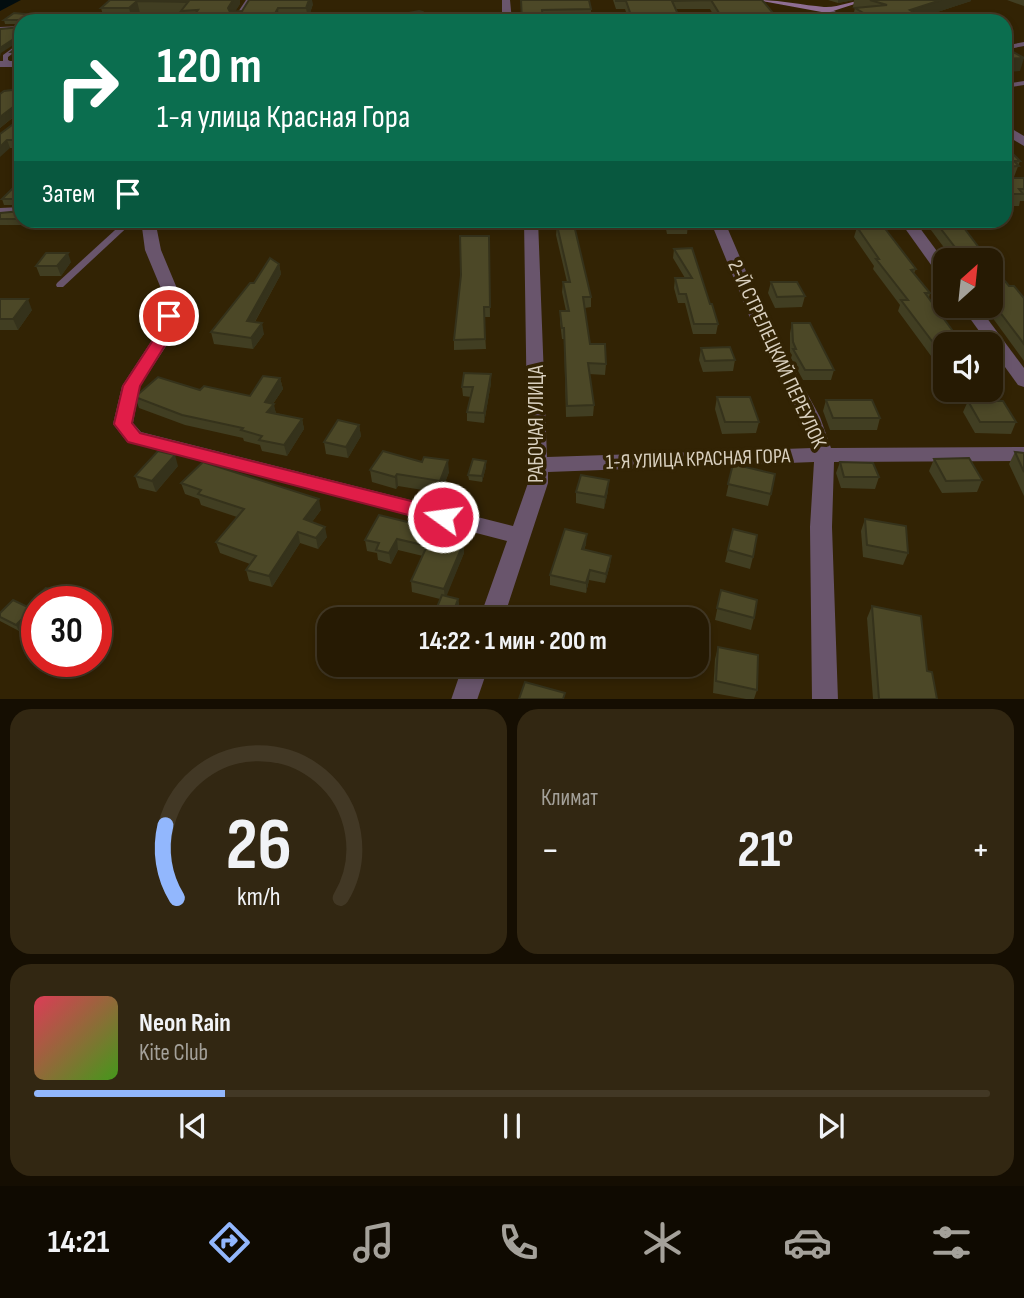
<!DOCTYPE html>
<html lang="ru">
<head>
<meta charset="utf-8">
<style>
	body { margin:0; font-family:"Sofia Sans Condensed",sans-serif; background:#322712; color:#f1f3f6; height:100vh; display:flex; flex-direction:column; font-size:26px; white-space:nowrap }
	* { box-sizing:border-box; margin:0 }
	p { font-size:23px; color:#a4a19a }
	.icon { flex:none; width:38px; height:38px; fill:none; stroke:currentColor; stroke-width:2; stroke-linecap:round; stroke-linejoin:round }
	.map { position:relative; height:699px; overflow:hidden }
	.sheet { display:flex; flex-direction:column; gap:10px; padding:10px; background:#150e02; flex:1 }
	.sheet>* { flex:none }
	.banner { position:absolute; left:14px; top:14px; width:998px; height:214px; border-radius:21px; box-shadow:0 4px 10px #0003,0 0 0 2px #423825; background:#0b6e4f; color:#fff; overflow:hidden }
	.needle { width:46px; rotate:27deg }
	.buttons { position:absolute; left:933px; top:248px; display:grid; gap:14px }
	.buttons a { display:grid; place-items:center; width:70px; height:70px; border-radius:14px; background:#261a03; box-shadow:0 4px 10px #0003,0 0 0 2px #423825; font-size:35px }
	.speed { position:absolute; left:21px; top:586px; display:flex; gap:14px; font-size:35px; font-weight:700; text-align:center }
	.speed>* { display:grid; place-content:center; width:91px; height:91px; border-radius:50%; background:#261a03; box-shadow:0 4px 10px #0003,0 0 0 2px #423825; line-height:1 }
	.speed .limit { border:10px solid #d22; background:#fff; color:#111 }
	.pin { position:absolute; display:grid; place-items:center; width:60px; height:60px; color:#fff; margin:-30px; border:4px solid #fff; border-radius:50%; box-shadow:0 2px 7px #0007 }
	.me { position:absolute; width:77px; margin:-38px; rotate:284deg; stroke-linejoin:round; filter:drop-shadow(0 0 5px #0008) }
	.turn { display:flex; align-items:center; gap:24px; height:147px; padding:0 28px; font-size:32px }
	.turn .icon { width:91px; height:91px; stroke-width:2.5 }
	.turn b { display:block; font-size:49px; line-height:60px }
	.then { display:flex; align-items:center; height:66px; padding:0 28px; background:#0003; gap:14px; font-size:26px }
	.big { font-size:52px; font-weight:700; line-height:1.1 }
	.sheet .card { flex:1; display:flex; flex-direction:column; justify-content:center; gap:10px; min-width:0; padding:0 24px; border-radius:21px; background:#322712 }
	.sheet .dial { align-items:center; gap:0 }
	.dial svg { height:182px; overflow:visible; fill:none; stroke:#423825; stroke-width:7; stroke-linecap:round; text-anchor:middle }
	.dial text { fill:#f1f3f6; stroke:none }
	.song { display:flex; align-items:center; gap:21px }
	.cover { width:84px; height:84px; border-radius:10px; background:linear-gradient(135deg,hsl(350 70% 55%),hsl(100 70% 35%)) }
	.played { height:7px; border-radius:4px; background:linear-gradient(90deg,#92b7fd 20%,#423825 20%) }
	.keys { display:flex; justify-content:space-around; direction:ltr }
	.heat { display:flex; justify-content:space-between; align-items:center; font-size:38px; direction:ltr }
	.sheet .tiles { flex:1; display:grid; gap:10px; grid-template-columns:1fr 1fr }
	.card:last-child { grid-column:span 2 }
	.trip { position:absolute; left:317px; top:607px; width:392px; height:70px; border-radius:21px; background:#261a03; box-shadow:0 4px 10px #0003,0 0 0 2px #423825; font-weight:700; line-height:70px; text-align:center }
	.menu { display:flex; height:112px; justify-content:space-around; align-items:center; background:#0f0a01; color:#a4a19a }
	.menu .icon { width:49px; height:49px }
	.menu .current { color:#92b7fd }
	.menu b { font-size:32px; color:#f1f3f6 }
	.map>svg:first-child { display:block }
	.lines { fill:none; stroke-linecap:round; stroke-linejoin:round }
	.river { fill:#020d0f; fill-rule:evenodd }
	.lane { fill:#69556c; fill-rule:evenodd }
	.street { fill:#69556c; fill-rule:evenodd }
	.secondary { fill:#8f6e93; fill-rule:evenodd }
	.wall { fill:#413e22 }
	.shaded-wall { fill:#35321b }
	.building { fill:#4c4827; stroke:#35321b; stroke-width:2 }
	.route { fill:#e11d48; stroke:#92132f; stroke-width:2 }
	.labels { text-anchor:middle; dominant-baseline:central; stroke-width:7; stroke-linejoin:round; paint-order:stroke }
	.street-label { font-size:21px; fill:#d9d0bf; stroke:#322304 }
</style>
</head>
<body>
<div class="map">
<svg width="1024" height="700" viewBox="0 0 1024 700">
	<rect width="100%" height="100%" fill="#322304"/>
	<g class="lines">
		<path class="river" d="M0,0H21L0,11Z"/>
		<g class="lane">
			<path d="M83,15L88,18L87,21H81L82,19H59L56,17L59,15Z"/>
			<path d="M21,26V30L0,31V27Z"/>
			<path d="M21,42V47L8,57V60L14,63V65L3,62V55Z"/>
			<path d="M1024,42V46L1004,50V46Z"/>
			<path d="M1024,81V85L1004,88V84Z"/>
			<path d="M126,220H135L63,287H57L56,285L57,283Z"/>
		</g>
		<g class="street">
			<path d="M246,0H254L242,21H232Z"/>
			<path d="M502,0H510L512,21H502Z"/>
			<path d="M824,8H830L849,21H838L824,12Z"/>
			<rect x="0" y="61" width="21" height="6"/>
			<path d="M1004,124L1024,136V146L1004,134Z"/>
			<path d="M21,207V215L0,216V208Z"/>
			<path d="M141,220H155L161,250L181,298L174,334L140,386L133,423L141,432L513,526L528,483L524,220H538L547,457L812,448L800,417L750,318L710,220H724L766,318L820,417L831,448L1024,447V461L834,462L832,527L838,700H812L810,527L814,462L548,472V483L503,620H479L507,541L127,442L113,424L122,386L156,334L165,298L145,250Z"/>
			<path d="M899,220H914L945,262V278L939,276Z"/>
			<path d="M961,306H978L1024,368V387L1018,385Z"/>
			<path d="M463,665H489L477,700H451Z"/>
		</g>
		<path class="secondary" d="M757,0C779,0 801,5 824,7C838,8 853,0 867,0L827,13Z"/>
	</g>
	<g class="wall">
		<path d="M110,0H240V4L235,11L313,4L308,19L279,20V21H184L182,13H140L132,20L104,19L101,8Z"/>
		<path d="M520,0L591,9V18H542Z"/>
		<path d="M613,0H762L778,19L802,21H717L710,9H676L681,21H629L625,9H616Z"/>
		<path d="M828,0H971V1L922,17L928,21H854L852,20L855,8L853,7L854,0L838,3Z"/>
		<path d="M1007,0H1024V6Z"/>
		<path d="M101,15L102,19L100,21H21V24H5L4,20L80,19Z"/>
		<path d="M21,44V57H12L11,52Z"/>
		<path d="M21,77V146L18,148H10L0,134L20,119V112L0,128V94L20,89L18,88L16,81Z"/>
		<path d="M1004,145L1020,161L1014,177L1006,178H1024V201H1020L1019,206H1004Z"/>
		<path d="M21,185V220H37L34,225H0V213L21,211V205H4L2,199Z"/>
		<path d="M178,220H205L201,228H180Z"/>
		<path d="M664,220H686L688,225L687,234H667Z"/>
		<path d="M919,220H990L987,228L964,229L989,261H954L928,226H924Z"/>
		<path d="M557,225L591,297V307L585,308L590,344L606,364L605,375L589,374L594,405L593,416L566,417L564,339H562L560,322V311H566L562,292L563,282H567L556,235Z"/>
		<path d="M857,227L916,269L914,273L930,293L929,298L945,345V359L934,360L898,311L900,305L873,269L874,266L854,237Z"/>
		<path d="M489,236L490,317H484L486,349L454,350V340Z"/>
		<path d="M674,249L710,304L718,324L716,334H693L685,303H678L674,288L675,278H685L673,258Z"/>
		<path d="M71,262L61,276H40L36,266Z"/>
		<path d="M990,263L1009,286L1024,298V361L984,306H990Z"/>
		<path d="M279,264L281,274L255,322L264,334L253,349L214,344L211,332L254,283Z"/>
		<path d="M771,282L805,296L802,307L775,308L768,293Z"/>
		<path d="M0,299L32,310L18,330H0Z"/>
		<path d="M792,323L834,370L831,380H803L791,358L792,355L790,352V333Z"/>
		<path d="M701,348L735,360L733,371L703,372L699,360Z"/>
		<path d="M491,374V383L484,423L467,421V412L471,397L463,396L462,387Z"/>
		<path d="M280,378L283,389L273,404L276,413L302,419L304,429L287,456L262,451L260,445L244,441L243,438L185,425L139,408L135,397L200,390L250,396Z"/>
		<path d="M717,397L759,422L756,433L722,434L715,409Z"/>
		<path d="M826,400L880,418L877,430H830L823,411Z"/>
		<path d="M968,401L1016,422L1011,434L975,433L963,412Z"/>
		<path d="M359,425L361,436L348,458L326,454L324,442Z"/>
		<path d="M1015,452L1024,453V496L1009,464Z"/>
		<path d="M934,459L982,480L977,492L942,493L929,471Z"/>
		<path d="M486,461V467L482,482L469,480L468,475Z"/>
		<path d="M422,462L449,472L441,493L398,486L396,489L372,482L370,470Z"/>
		<path d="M840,462L879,477L875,489L841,488L836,473Z"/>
		<path d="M733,464L771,494L768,506L726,496Z"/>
		<path d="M178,466L156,492L139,488L135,476Z"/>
		<path d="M181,483L321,510L312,522L327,537L318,549L300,543L272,587L249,581L246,570L250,564L220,553L216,542L237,517L201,505L199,499L185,494Z"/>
		<path d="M608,491L604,509L576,503V492Z"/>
		<path d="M865,519L908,553L903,565L863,557L861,531Z"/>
		<path d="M432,528V532L442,537L464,542V553L446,596L458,599L459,605L453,620L435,618V612L440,599L412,592L411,581L423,556L398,550L391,564L378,560L377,553L367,551L365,540Z"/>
		<path d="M733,529L753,557L750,569L725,562Z"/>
		<path d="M586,544L584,550L611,556L610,565L605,583L589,580L586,593L550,585V575Z"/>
		<path d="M721,590L754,618L751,630L715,620Z"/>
		<path d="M872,606L927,671L937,699H873L867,618Z"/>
		<path d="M32,609L35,615L19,631L0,621V613Z"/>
		<path d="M718,647L757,690L754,699H746L713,693L715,659Z"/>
		<path d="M546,665H567L566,670Z"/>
	</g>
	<g class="shaded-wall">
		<path d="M231,0H240V4L230,20L228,8Z"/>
		<path d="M309,0H312L313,4L308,19L306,8Z"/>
		<path d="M838,0H854L838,3Z"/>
		<path d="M941,0H971V1L910,21V10Z"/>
		<path d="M137,1L140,13L132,20L129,8Z"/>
		<path d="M278,8L279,21H271Z"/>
		<path d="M101,15L102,19L100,21H93Z"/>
		<path d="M20,35L21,40L1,53L0,57V48Z"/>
		<path d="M1024,58L1020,71L1004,72V59Z"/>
		<path d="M17,104L19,112L0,128V117Z"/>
		<path d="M21,136V146L18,148L15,140Z"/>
		<path d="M7,140L10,148L0,157V147Z"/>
		<path d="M199,220H205L201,228Z"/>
		<path d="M68,253L71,262L61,276L57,266Z"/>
		<path d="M279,264L281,274L249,332L247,321Z"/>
		<path d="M28,299L32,310L18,330L13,319Z"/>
		<path d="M262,323L264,334L253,349L251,338Z"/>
		<path d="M491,374V383L484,423V413Z"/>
		<path d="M280,378L283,389L268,411L274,404L276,415L270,422L265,402Z"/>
		<path d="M302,419L304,429L287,456L284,445Z"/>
		<path d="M359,425L361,436L348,458L346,447Z"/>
		<path d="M175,455L178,466L156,492L152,481Z"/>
		<path d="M448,460L449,472L441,493L440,481Z"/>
		<path d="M486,461V467L482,482V476Z"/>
		<path d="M397,474L398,486L396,489L395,477Z"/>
		<path d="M609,480L608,491L604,509L605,497Z"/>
		<path d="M319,499L321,510L306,530L304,519Z"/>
		<path d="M325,527L327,537L318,549L316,538Z"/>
		<path d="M298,532L300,543L272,587L269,576Z"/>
		<path d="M587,534L586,544L581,559L582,549Z"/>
		<path d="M397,539L398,550L391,564L389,553Z"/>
		<path d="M464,542V553L445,600L444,589Z"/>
		<path d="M611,556L610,565L605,583L606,574Z"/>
		<path d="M590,570L589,580L586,593V583Z"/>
		<path d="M63,595L65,602H56Z"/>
		<path d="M458,599L459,605L453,620H452V616Z"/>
		<path d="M32,609L35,615L19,631L16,625Z"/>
	</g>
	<g class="building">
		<path d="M110,0H233L228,8L230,12L242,11L249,0H309L306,8H278L271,21H195L196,19H191L198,10L181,11L188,2L137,1L129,8H101Z"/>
		<path d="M521,0H589L591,9L542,10L543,21H522Z"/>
		<path d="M616,0H762L778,19H800L802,21H724L711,0L672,1L681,21H633L626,1H616Z"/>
		<path d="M870,0H941L910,10L928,21H877L855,8L887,5Z"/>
		<path d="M419,11L423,12L428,21H371V20Z"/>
		<path d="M14,13L80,19L88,18L90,14L101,15L93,21H21V20H4Z"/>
		<path d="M21,27V44L20,35L0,48V29Z"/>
		<path d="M21,44V52H11Z"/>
		<path d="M1004,47L1024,58L1004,59Z"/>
		<path d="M21,77V136L15,140H7L0,147V134L20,119V104H17L0,117V94L4,91L20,89V82L16,81Z"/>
		<path d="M1004,145L1020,161H1014L1019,166L1006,167V178H1024V189H1019L1023,194H1004Z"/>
		<path d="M16,185H21V219H0V213L21,211V199H2Z"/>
		<path d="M667,220H686L688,225H668Z"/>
		<path d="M934,220H958L989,261H962L957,255H961Z"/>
		<path d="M557,225H574L591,297H583L590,344H605L606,364L588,363L594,405L567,406L564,328H562L560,311H569L563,282H570Z"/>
		<path d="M883,226L916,269L911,270L930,293H925L955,334L968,333L978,345H945V348L938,349L901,300H908L876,259H879L857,227Z"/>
		<path d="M460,236H489L490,307H484L485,339L454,340L461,275Z"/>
		<path d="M692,248L710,304H712L718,324H694L686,294H679L675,278H692L674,249Z"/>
		<path d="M46,253H68L57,266H36Z"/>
		<path d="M270,258L279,264L247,321L262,323L251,338L211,332L250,283H254Z"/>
		<path d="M990,263L1009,286H1014L1024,298V344L990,299Z"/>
		<path d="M771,282H797L805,296L777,297Z"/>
		<path d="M0,299H28L13,319H0Z"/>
		<path d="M792,323H810L834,370H805L793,349H796L793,342Z"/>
		<path d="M730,347L735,360L705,361L701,348Z"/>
		<path d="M464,373L491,374L484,413L467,412L473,387H462Z"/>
		<path d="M263,376L280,378L265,402L274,404L267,412L302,419L284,445L259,440L262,436L241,430L243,428L182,415L135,397L158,377L200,390L204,386L250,396Z"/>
		<path d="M717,397H750L759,422H725Z"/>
		<path d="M826,400H872L880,418H833Z"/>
		<path d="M968,401H1003L1016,422H980Z"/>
		<path d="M338,420L359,425L346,447L324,442Z"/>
		<path d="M158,451L175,455L152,481L135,476Z"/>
		<path d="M383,451L422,462L424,457L448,460L440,481L397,474L395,477L370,470Z"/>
		<path d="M1015,452L1024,453V472Z"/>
		<path d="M969,458L982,480L946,481L934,459Z"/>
		<path d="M473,459L486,461L482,476L468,475Z"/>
		<path d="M203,462L319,499L304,519L325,527L316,538L298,532L269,576L246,570L256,556L216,542L244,509L198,494L201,490L181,483Z"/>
		<path d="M840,462L873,463L879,477H844Z"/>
		<path d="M733,464L775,474L771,494L728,484Z"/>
		<path d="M581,475L609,480L605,497L576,492Z"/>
		<path d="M379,515L432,528L430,532L442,534L441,537L464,542L444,589L411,581L427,546L397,539L389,553L376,550L379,543L365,540Z"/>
		<path d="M865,519L906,526L908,553L867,545Z"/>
		<path d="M565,529L587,534L582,549L611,556L606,574L590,570L586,583L550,575Z"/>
		<path d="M733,529L757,535L753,557L728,550Z"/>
		<path d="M46,588L63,595L56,602H38L33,600Z"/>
		<path d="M721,590L757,600L754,618L717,608Z"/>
		<path d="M442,595L458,599L452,616L435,612Z"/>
		<path d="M13,600L32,609L16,625L0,617V613Z"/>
		<path d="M872,606L921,616L927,671L932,672L937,699H879Z"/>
		<path d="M542,612L573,620H540Z"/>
		<path d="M718,647L758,655L757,690L716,681Z"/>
		<path d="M525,682L565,693L563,699H519Z"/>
	</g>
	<path class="route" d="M169,311L176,316L172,334L140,386L132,423L140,433L443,509L450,511L453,517L450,522L443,524L128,442L114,424L123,386L157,334L161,316Z"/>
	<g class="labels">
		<g class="street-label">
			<text transform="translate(777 354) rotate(65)">2-Й СТРЕЛЕЦКИЙ ПЕРЕУЛОК</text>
			<text transform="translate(536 424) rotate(-90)">РАБОЧАЯ УЛИЦА</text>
			<text transform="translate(698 459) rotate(-2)">1-Я УЛИЦА КРАСНАЯ ГОРА</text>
		</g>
	</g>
</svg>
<div class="buttons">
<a><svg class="needle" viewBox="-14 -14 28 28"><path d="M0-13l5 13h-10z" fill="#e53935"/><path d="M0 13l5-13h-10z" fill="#a4a19a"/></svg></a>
<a><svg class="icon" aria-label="sound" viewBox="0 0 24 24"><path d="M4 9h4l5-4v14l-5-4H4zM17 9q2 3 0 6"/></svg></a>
</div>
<div class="speed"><div class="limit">30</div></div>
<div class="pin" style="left:169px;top:316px;background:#d93025"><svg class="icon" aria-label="arrive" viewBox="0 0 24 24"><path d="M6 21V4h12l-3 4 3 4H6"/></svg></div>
<svg class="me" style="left:443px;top:517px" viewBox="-20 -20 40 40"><circle r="17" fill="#e11d48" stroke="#fff" stroke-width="3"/><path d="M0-11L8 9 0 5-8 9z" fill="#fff"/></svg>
<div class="trip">14:22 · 1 мин · 200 m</div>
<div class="banner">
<div class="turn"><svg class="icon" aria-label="right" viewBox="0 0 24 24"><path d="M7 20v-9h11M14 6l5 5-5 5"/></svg><div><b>120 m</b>1-я улица Красная Гора</div></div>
<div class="then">Затем<svg class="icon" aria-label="arrive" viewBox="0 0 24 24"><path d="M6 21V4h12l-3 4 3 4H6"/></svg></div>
</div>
</div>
<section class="sheet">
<div class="tiles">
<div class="card dial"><svg viewBox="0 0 100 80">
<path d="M14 69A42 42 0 1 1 86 69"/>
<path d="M14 69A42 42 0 0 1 9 37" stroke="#92b7fd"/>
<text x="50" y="56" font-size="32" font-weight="700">26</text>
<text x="50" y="72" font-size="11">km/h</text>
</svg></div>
<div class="card"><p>Климат</p>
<div class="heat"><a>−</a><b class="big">21°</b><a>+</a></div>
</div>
<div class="card">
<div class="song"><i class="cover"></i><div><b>Neon Rain</b><p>Kite Club</p></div></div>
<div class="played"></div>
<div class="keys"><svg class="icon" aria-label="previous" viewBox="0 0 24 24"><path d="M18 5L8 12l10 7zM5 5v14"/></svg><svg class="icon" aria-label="pause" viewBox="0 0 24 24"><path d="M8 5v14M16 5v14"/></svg><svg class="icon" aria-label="next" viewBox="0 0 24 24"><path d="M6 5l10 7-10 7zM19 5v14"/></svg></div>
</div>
</div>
</section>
<nav class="menu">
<b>14:21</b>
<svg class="icon current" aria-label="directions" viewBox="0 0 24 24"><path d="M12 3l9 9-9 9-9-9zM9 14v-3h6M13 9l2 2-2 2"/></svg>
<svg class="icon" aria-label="music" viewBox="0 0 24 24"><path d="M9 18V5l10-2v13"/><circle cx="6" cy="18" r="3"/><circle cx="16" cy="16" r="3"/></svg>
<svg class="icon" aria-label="phone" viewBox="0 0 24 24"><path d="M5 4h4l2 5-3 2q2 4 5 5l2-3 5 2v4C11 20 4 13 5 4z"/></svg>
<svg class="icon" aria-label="climate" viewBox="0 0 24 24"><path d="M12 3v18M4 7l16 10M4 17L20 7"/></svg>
<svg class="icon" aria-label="car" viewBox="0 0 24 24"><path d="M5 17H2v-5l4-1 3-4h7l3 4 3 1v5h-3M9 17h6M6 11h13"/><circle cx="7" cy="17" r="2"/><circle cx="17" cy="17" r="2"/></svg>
<svg class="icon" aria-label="filters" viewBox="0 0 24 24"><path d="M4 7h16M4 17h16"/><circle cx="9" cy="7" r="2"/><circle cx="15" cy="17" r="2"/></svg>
</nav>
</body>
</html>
